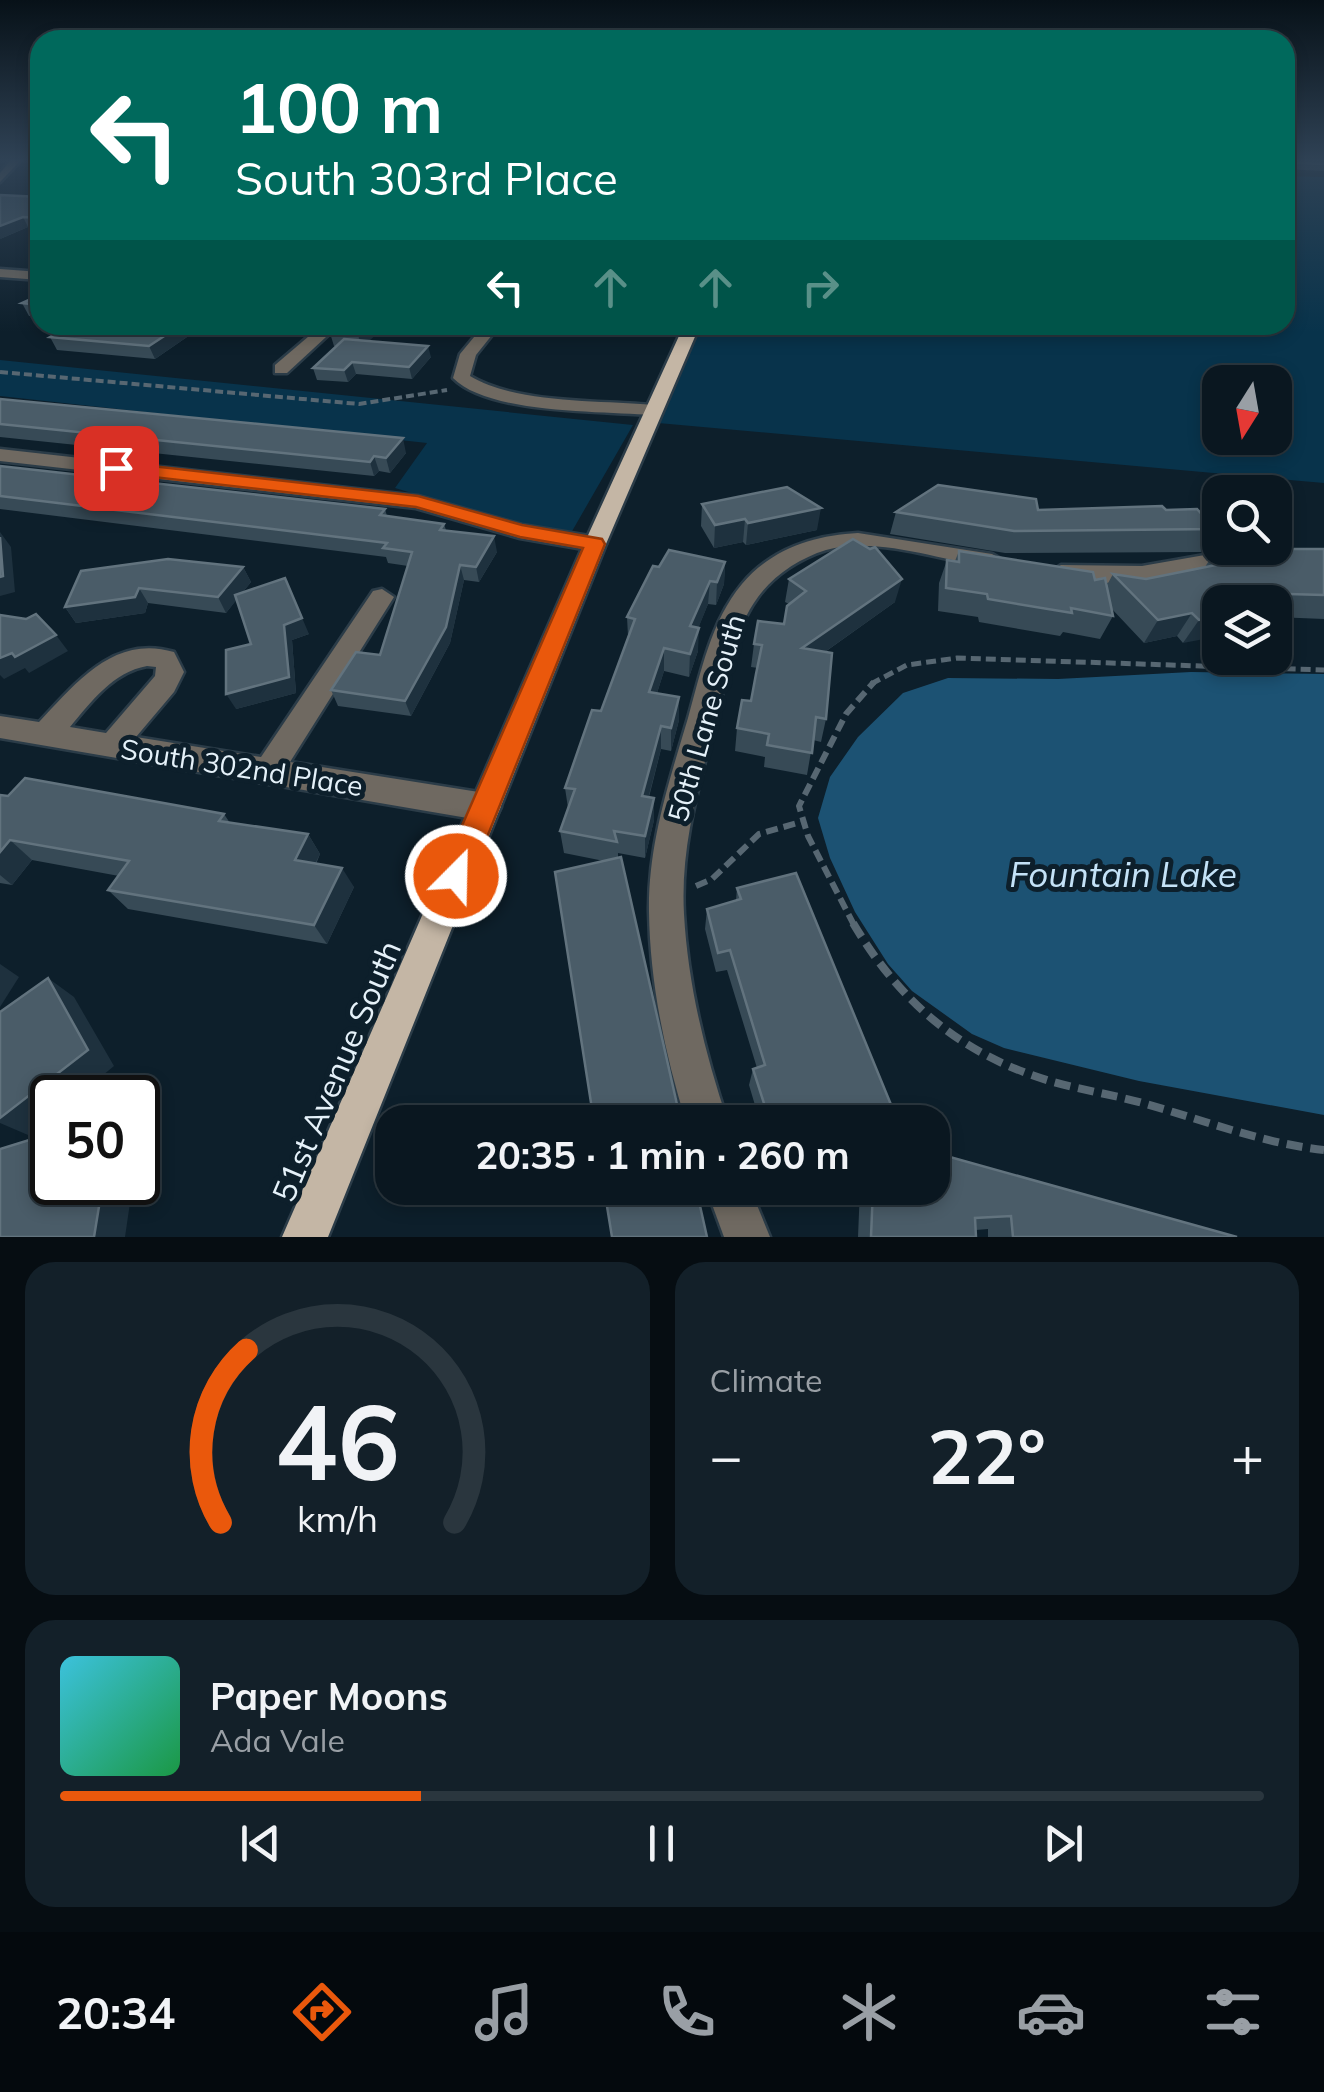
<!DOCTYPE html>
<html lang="en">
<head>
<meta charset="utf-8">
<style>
	body { margin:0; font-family:Mulish,sans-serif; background:#132029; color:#f1f3f6; height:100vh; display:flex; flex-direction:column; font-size:38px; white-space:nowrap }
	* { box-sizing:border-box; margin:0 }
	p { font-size:32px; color:#999fa5 }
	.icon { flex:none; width:55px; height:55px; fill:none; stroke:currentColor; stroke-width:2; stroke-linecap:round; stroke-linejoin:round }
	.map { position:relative; height:1237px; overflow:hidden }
	.side { display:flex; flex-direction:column; gap:25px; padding:25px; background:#060d12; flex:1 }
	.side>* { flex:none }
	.guide { position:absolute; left:30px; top:30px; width:1265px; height:305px; border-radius:30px; box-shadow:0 5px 15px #0003,0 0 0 2px #2a363e; background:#00695c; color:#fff; overflow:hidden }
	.needle { width:65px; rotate:191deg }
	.tools { position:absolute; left:1202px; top:365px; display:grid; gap:20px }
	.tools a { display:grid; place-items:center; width:90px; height:90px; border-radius:20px; background:#0a1720; box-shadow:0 5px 15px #0003,0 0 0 2px #2a363e; font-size:50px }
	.speed { position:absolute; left:30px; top:1075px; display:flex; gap:20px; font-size:50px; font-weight:700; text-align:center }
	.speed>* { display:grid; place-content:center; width:130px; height:130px; border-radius:50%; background:#0a1720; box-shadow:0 5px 15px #0003,0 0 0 2px #2a363e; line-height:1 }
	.speed .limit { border:5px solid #111; border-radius:15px; background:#fff; color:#111 }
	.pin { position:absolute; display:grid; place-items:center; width:85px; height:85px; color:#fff; margin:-42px; border-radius:20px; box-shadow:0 5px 15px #0006 }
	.me { position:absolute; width:110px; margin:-55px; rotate:23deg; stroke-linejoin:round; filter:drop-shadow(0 0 8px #0008) }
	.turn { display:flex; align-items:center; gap:35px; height:210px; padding:0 40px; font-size:45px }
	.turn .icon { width:130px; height:130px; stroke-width:2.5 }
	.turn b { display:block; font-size:70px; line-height:85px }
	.lanes { display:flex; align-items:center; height:95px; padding:0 40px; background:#0003; justify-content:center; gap:50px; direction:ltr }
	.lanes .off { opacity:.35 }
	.big { font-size:75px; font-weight:700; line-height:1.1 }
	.side .tile { flex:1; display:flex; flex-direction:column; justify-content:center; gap:15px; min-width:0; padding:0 35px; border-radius:30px; background:#132029 }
	.side .dial { align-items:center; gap:0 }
	.dial svg { height:260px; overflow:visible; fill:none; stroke:#2a363e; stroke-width:7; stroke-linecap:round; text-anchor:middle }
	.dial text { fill:#f1f3f6; stroke:none }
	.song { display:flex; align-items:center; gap:30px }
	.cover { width:120px; height:120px; border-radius:15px; background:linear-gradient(135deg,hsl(190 70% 55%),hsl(140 70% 35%)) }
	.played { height:10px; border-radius:5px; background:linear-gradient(90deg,#ea580c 30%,#2a363e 30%) }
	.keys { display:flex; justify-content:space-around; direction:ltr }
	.heat { display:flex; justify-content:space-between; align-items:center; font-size:55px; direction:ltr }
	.side .tiles { flex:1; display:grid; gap:25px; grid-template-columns:1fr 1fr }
	.tile:last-child { grid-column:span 2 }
	.trip { position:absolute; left:375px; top:1105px; width:575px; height:100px; border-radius:30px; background:#0a1720; box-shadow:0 5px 15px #0003,0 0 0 2px #2a363e; font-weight:700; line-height:100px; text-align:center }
	.menu { display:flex; height:160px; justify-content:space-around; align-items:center; background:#04090d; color:#999fa5 }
	.menu .icon { width:70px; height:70px }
	.menu .current { color:#ea580c }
	.menu b { font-size:45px; color:#f1f3f6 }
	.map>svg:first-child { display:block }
	.green { fill:#08334b; fill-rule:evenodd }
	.water { fill:#1c5273 }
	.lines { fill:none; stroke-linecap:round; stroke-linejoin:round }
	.minor-casing { stroke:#2b3c48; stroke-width:5 }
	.major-casing { stroke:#2b3c48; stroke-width:5 }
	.path-far3 { stroke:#576772; stroke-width:4; stroke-dasharray:8 4; stroke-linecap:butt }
	.path-far2 { stroke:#576772; stroke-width:5; stroke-dasharray:10 5; stroke-linecap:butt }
	.path-far1 { stroke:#576772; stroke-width:6; stroke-dasharray:12 6; stroke-linecap:butt }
	.path { stroke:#576772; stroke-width:8; stroke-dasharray:16 8; stroke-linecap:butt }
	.minor { fill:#6f6961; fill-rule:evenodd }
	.major { fill:#c4b6a5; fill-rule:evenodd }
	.wall { fill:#374a56 }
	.shaded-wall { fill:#1e313e }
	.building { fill:#4a5c68; stroke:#62737e; stroke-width:2.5 }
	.route { fill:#ea580c; stroke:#983908; stroke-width:2.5 }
	.labels { text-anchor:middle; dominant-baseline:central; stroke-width:10; stroke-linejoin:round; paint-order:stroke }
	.street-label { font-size:28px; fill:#e5f1f9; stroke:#0d1f2b }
	.near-street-label { font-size:32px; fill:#e5f1f9; stroke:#0d1f2b }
	.near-water-label { font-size:35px; font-style:italic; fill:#c4e2f7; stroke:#0d1f2b }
</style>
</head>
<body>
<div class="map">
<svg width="1324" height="1237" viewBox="0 0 1324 1237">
	<rect width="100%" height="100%" fill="#0d1f2b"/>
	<g class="green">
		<path d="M1285,176L1324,177V483L647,422L692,325H1285ZM1220,382H1275V438H1220Z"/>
		<path d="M0,360L633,425L567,540L395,488L427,443L0,396Z"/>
	</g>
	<path class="water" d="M1191,672L1324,674V1115L1139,1081L1004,1048L972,1034L912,991L888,964L855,912L830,858L818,818L830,777L858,737L903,693L948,678L1058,679Z"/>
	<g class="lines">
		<g class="minor-casing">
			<g id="minor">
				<path d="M13,158H23L0,182V173Z"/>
				<path d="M0,269L40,272V280L0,277Z"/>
				<path d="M322,325H339L287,373H275V365Z"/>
				<path d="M484,325H500L476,355L470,376C516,404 599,400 652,405L661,410L652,415C602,411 488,414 453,378L460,354Z"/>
				<path d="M0,449L418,496L522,525L595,537L606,544L595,551L520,538L416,508L0,461Z"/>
				<path d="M858,533L992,554L1004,561L992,568C941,560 877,536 826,550C800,558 774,575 758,597C734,629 728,673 718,711C701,779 680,843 684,914C688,985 705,1054 728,1122H686C665,1054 650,984 649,912C648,844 669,782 688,718C701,672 711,621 742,584C771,549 815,535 858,533Z"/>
				<path d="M1239,549L1247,551L1250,556L1247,561C1215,570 1070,598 1049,573L1061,565L1142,566Z"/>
				<path d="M382,589L394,597L290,762L485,793L496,797L501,807L496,817L485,821L0,738V716L39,722C76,683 114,634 174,652L184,672L174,692L136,737L261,757L373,591ZM147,666L156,667L155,676L106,733L70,727C91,702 113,672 147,666Z"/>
				<path d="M706,1188H750L770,1237H724Z"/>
			</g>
		</g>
		<g class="major-casing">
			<path id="major" d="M684,325H700L606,544L328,1237H282L584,544Z"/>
		</g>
		<path class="path-far3" d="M0,372L359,404L447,390"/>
		<path class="path-far2" d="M871,684L907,665L957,658L1324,670"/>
		<g class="path-far1">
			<path d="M696,886L712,879L759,834L801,822"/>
			<path d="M854,925L808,836L799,806L846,714L874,682"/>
		</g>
		<path class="path" d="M853,923C900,1002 960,1054 1050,1081C1081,1090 1115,1095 1146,1104C1206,1121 1262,1143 1324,1150"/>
		<use href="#minor" class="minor"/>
		<use href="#major" class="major"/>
	</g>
	<g class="wall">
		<path d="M1285,158L1324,164V171L1285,169Z"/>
		<path d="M40,197V227H28L0,239Z"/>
		<path d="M40,295V317L29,316L22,303Z"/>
		<path d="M71,325H217L214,327L203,326L155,359L57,350L50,337Z"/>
		<path d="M338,325L370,341L431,357L412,379L356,374L348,382L317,380L313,368L336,346H334L330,333Z"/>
		<path d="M0,399L406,453L390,473L379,471L374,476L0,437Z"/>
		<path d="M0,466L385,509L387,516L444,524L446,530L497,552L479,582L464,580L450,643L411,716L338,706L331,690L380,655L408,566L388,563L386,557L0,509Z"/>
		<path d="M702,504L817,530L746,545L743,542L714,548L701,526Z"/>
		<path d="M1038,510H1166L1215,529L1201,552L1005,553L890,534L896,512Z"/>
		<path d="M1324,549V619L1275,617V602H1220L1183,643L1177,636L1144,643L1111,608L1113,616L1100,639L1063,632L1060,636L979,622L978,617L938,611L939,583L947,560L955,561L959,551L1095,580L1106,587L1113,574L1146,579L1205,567L1210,559Z"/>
		<path d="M725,562L724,584L716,605L708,604L698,628V651L689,677L664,671L657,693L679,697V720L671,751L661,749L649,797L654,798V820L645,858L618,853V858L604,861L564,853L560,831L568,808L565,788L601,711L628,636L627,617L659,567Z"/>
		<path d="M243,567L251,582L242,593L309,634L292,640L296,693L236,709L251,644L236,600L226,613L148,603L145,613L76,623L65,607L81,571Z"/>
		<path d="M789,579L895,602L825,652L826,719L821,742L813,740L807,775L764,767L765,757L735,751L737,728L751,701L758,668L751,667L754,644L784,624L789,604L785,602Z"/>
		<path d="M0,795L224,814L230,823L308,834L320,854L316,864L354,887L327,944L128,909L108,890L119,876L32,860L12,885L0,883Z"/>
		<path d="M737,888L886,1122H760L749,1085L753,1069L757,1068L727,970L716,972L705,929L707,909L736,900Z"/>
		<path d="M860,1188H932L1237,1237H988V1229L976,1230V1237H858Z"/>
	</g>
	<g class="shaded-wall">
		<path d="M23,217L28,227L0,239V226Z"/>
		<path d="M181,325L203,326L155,359L149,346Z"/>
		<path d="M369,325H386L362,348L358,335Z"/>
		<path d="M428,346L431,357L412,379L409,367Z"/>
		<path d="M352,362L356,374L348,382L344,370Z"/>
		<path d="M403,438L406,453L390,473L386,458Z"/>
		<path d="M374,456L379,471L374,476L370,462Z"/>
		<path d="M821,508L817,530L746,545L748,523Z"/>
		<path d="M745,519L743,542L714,548L715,525Z"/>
		<path d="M0,532L11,547L15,592L0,596Z"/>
		<path d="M494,536L497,552L479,582L476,567Z"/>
		<path d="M725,562L724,584L716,605L717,582Z"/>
		<path d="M460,565L464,580L450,643L411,716L405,701Z"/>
		<path d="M243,567L251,582L226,613L218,597Z"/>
		<path d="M285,578L309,634L292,640L296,693L236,709L226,694L284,625Z"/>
		<path d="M902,579L895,602L798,671L802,648Z"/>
		<path d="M710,581L708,604L690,649V626Z"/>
		<path d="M139,588L148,603L145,613L76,623L65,607Z"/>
		<path d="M1192,613L1177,636L1144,643L1158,620Z"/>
		<path d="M1220,616V636L1183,643L1199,620Z"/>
		<path d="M699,628L698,651L689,677L690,654Z"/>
		<path d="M56,635L68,651L29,673L25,668L4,679L0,675V658Z"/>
		<path d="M664,648V671L650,715L649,692Z"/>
		<path d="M679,697V720L671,751V728Z"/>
		<path d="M661,726V749L643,818L642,796Z"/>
		<path d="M654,798V820L645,858V836Z"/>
		<path d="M308,834L320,854L307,880L295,860Z"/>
		<path d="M10,840L32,860L12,885L0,875V852Z"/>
		<path d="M342,868L354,887L327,944L314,925Z"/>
		<path d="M0,964L19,977L0,1007Z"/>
		<path d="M48,978L74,997L114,1066L75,1098H52V1116L28,1135L0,1123V1118Z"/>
		<path d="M894,1112L886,1122H862Z"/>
		<path d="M816,1116L813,1122H797Z"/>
		<path d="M138,1126L141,1128L138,1149Z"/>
		<path d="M103,1182H133L125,1237H94Z"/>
	</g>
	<g class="building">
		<path d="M1285,158H1324V164L1285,162Z"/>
		<path d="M0,195L40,197V218L23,217L0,226Z"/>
		<path d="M40,295V305L22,303Z"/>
		<path d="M71,325H181L149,346L50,337Z"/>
		<path d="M338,325H369L358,335L330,333Z"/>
		<path d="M344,339L428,346L409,367L352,362L344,370L313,368Z"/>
		<path d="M0,399L403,438L386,458L374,456L370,462L0,424Z"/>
		<path d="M0,466L385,509L380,515L444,524L440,530L494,536L476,567L460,565L446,627L405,701L331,690L356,652L380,655L412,552L383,548L387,543L0,496Z"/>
		<path d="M938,485L1036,499L1038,510L1162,506L1166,510L1197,509L1215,529L1014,531L896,512Z"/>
		<path d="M787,487L821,508L748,523L745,519L715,525L702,504Z"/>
		<path d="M0,537L3,576L0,577Z"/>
		<path d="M853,539L870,549L875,547L902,579L802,648L832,653L826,719L816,717L812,753L767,745L769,734L737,728L742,700L751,701L756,674L762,645L754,644L758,621L784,624L787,606L806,591L789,579Z"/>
		<path d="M1267,549H1324V595L1256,593L1268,602H1220V616L1199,620L1192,613L1158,620L1113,574L1146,579L1216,565L1210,559Z"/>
		<path d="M669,550L725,562L717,582L710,581L690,626L699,628L690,654L664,648L649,692L679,697L671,728L661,726L642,796L654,798L645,836L614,831L617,842L560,831L575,789L565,788L592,710L601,711L635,619L627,617L653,566L659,567Z"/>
		<path d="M959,551L1093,572L1095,580L1105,578L1113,616L1071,608L1072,613L988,599L987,594L946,588L947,560L959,562Z"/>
		<path d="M168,559L243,567L218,597L139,588L135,597L65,607L81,571Z"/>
		<path d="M285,578L302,618L284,625L289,677L226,694V650L251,644L235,595Z"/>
		<path d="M36,614L56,635L15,657L12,653L0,658V615L26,619Z"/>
		<path d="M25,778L224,814L219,821L308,834L295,860L342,868L314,925L108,890L129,861L10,840L0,852V795L8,796Z"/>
		<path d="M621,857L681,1122H594L555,872Z"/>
		<path d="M796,873L894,1112L862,1122H818L816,1116L797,1122H770L753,1069L765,1065L730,950L718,953L707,909L741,899L737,888Z"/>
		<path d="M48,978L88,1050L0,1118V1012Z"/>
		<path d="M52,1133V1182H103L94,1237H0V1149Z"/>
		<path d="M932,1152L1237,1237H1013L1011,1216L975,1218L976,1237H871L873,1188H932Z"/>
		<path d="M604,1188H696L707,1237H612Z"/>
	</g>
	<linearGradient id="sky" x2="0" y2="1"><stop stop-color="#071118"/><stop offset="0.48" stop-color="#2f4255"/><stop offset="1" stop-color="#2f4255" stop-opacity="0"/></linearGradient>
	<rect width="1324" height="332" fill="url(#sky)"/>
	<path class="route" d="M116,462L418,496L522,525L602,539L605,544L467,887L456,891L445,887L440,876L583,548L520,537L416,507L109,472V464Z"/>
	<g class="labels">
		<g class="street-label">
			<text transform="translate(706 718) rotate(-74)">50th Lane South</text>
			<text transform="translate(242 767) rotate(9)">South 302nd Place</text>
		</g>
		<g class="near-street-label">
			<text transform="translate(336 1071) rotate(-67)">51st Avenue South</text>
		</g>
		<g class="near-water-label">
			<text x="1123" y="874">Fountain Lake</text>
		</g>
	</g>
</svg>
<div class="tools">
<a><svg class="needle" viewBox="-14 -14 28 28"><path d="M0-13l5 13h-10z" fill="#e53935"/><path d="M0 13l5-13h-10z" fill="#999fa5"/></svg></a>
<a><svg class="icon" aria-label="search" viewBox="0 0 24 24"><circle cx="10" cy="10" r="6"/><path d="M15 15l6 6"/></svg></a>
<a><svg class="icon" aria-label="layers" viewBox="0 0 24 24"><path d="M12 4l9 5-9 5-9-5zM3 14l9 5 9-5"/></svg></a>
</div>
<div class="speed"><div class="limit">50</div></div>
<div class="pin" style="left:116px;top:468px;background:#d93025"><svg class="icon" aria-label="arrive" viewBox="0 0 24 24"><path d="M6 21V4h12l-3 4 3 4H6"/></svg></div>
<svg class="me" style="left:456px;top:876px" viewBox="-20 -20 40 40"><circle r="17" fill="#ea580c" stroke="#fff" stroke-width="3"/><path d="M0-11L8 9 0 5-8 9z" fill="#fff"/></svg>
<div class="trip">20:35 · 1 min · 260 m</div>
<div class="guide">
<div class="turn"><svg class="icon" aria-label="left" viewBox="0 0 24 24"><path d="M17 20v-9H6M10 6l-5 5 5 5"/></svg><div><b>100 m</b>South 303rd Place</div></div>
<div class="lanes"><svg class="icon" aria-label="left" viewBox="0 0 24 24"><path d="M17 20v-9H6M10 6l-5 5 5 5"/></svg><svg class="icon off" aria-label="ahead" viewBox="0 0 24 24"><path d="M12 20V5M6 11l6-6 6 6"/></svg><svg class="icon off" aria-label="ahead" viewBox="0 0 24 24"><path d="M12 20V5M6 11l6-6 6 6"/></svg><svg class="icon off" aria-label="right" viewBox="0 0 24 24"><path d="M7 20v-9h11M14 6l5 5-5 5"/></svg></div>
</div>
</div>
<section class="side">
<div class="tiles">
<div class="tile dial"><svg viewBox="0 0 100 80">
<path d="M14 69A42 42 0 1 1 86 69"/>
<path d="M14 69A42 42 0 0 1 22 16" stroke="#ea580c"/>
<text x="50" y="56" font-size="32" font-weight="700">46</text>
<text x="50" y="72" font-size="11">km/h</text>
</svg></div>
<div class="tile"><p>Climate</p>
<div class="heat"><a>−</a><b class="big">22°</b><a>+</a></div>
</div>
<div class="tile">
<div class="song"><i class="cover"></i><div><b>Paper Moons</b><p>Ada Vale</p></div></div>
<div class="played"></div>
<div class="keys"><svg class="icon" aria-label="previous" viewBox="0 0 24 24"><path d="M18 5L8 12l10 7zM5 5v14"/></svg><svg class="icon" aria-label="pause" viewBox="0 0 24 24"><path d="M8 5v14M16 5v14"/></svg><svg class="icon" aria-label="next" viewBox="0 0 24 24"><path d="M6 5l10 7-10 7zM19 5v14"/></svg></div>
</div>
</div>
</section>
<nav class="menu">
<b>20:34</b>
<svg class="icon current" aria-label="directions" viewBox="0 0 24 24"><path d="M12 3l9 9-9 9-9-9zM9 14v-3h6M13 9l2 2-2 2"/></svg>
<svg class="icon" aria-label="music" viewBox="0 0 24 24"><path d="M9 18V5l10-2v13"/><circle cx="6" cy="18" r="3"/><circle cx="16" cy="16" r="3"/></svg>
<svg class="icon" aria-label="phone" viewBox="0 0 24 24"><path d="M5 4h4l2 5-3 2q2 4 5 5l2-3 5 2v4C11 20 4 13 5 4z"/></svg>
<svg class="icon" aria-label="climate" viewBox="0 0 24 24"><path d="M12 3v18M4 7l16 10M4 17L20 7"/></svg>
<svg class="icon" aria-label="car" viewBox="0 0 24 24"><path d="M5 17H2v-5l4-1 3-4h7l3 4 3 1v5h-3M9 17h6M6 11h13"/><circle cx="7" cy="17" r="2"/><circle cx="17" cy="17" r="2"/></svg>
<svg class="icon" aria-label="filters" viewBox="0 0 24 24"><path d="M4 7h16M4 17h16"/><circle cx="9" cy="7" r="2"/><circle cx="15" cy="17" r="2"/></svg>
</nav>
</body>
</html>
